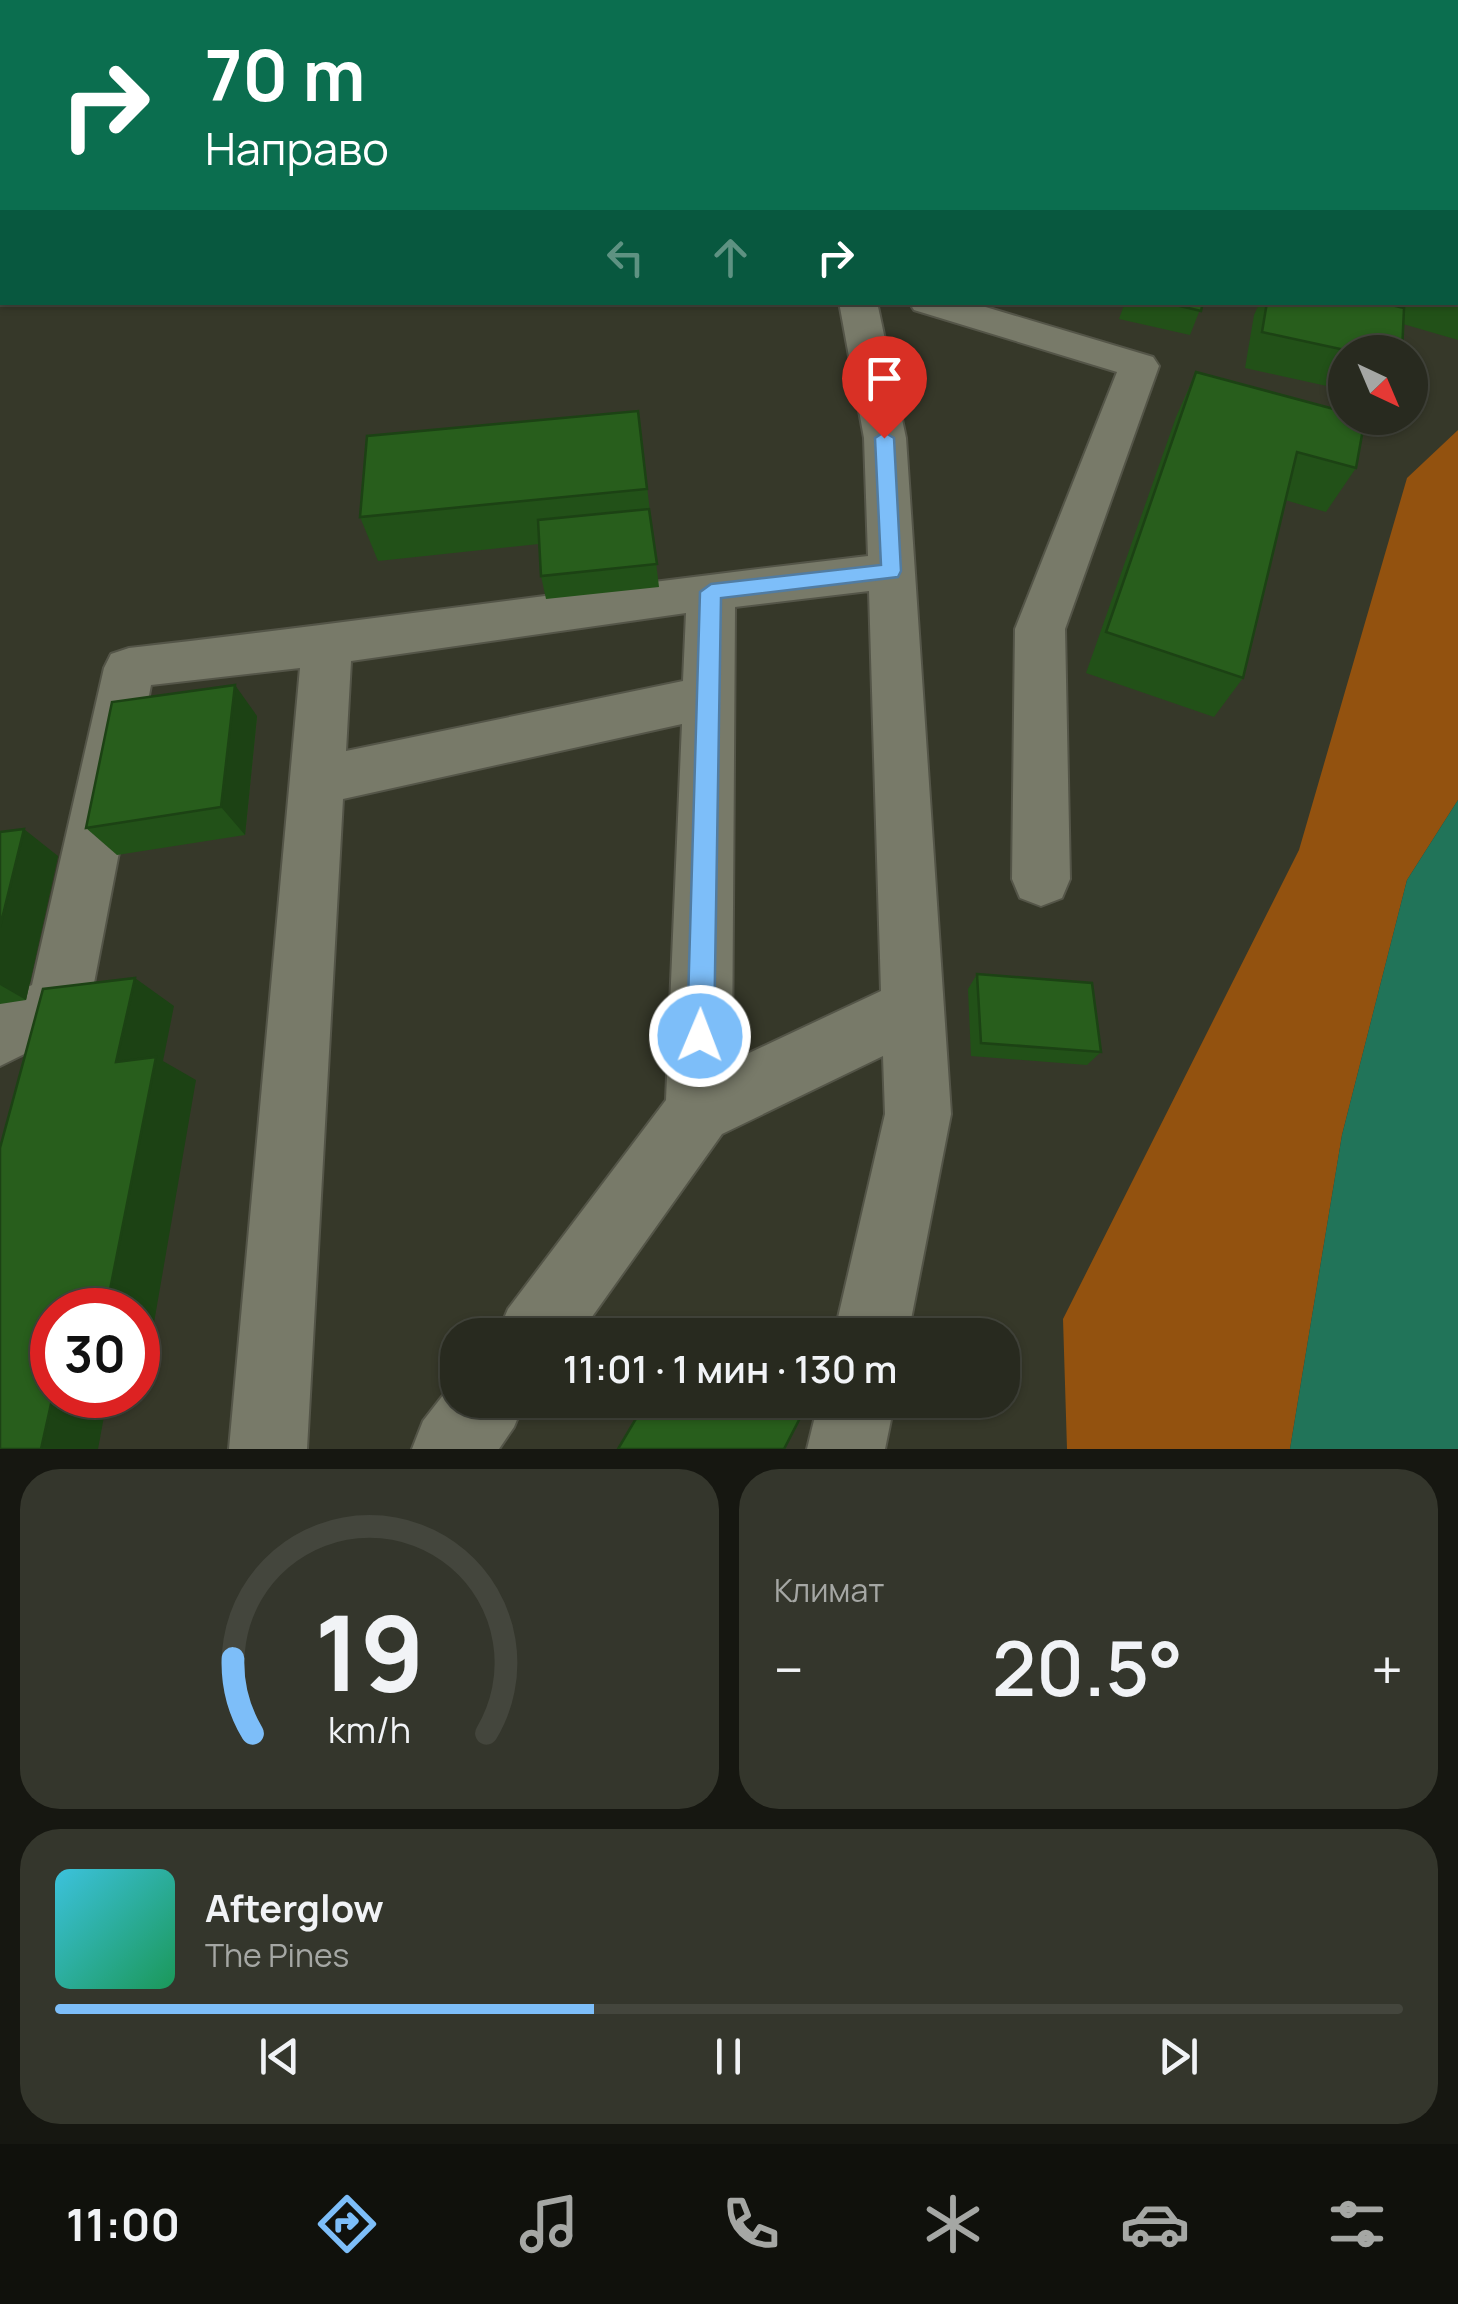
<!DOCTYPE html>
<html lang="ru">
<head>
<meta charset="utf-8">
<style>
	body { margin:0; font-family:Manrope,sans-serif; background:#34362c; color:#f1f3f6; height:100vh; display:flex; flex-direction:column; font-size:38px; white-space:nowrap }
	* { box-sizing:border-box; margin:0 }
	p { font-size:32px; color:#a5a7a4 }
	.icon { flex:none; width:55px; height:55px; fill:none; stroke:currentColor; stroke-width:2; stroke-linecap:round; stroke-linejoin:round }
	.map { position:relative; height:1449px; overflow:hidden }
	.panel { display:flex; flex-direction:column; gap:20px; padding:20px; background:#161711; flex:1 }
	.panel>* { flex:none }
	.top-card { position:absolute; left:0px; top:0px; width:1460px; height:305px; box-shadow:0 2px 8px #0004,0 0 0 2px #44463d; background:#0b6e4f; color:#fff; overflow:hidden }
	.needle { width:65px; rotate:136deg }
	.controls { position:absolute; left:1328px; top:335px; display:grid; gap:20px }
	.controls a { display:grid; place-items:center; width:100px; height:100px; border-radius:50%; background:#282a1f; box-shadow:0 2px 8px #0004,0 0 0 2px #44463d; font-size:50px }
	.speed { position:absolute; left:30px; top:1288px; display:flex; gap:20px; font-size:50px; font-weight:700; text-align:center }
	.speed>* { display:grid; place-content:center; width:130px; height:130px; border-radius:50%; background:#282a1f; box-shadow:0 2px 8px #0004,0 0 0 2px #44463d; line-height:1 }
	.speed .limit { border:15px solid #d22; background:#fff; color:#111 }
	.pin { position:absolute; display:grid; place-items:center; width:85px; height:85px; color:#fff; margin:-102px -42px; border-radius:50% 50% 50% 0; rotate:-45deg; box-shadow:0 0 10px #0007 }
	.pin .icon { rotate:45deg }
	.me { position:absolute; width:110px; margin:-55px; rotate:1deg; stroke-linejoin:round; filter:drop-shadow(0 0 8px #0008) }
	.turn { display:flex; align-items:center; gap:35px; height:210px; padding:0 40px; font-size:45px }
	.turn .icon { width:130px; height:130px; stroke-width:2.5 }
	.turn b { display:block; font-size:70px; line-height:85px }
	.lanes { display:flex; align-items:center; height:95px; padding:0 40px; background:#0003; justify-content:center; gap:50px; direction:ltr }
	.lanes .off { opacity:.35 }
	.big { font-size:75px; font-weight:600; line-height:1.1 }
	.panel .widget { flex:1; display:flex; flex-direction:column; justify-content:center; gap:15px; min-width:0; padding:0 35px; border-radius:40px; background:#34362c }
	.panel .dial { align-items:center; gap:0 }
	.dial svg { height:260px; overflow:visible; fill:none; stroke:#44463d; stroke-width:7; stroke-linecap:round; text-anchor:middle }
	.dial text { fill:#f1f3f6; stroke:none }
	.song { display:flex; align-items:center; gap:30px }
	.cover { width:120px; height:120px; border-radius:15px; background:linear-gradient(135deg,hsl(190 70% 55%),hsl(150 70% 35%)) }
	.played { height:10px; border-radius:5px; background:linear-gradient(90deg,#7dbef9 40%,#44463d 40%) }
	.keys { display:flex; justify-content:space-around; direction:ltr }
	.heat { display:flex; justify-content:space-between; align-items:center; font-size:55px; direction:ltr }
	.panel .tiles { flex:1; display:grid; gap:20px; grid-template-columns:1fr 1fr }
	.widget:last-child { grid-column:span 2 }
	.trip { position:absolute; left:440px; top:1318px; width:580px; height:100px; border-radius:40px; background:#282a1f; box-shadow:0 2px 8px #0004,0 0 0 2px #44463d; font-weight:600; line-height:100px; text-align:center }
	.tabs { display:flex; height:160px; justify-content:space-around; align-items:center; background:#10110c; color:#a5a7a4 }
	.tabs .icon { width:70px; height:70px }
	.tabs .on { color:#7dbef9 }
	.tabs b { font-size:45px; color:#f1f3f6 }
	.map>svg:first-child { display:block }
	.forest { fill:#93520f }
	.water { fill:#217459 }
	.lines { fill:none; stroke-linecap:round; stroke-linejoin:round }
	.street-casing { stroke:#545548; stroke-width:4 }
	.street { fill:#787a69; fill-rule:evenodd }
	.wall { fill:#225118 }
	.shaded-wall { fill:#1c4214 }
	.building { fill:#285e1c; stroke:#1c4214; stroke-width:2.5 }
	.route { fill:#7dbef9; stroke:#517ca2; stroke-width:2.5 }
</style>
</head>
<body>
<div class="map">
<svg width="1458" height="1449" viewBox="0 0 1458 1449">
	<rect width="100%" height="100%" fill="#363829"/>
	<path class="forest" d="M1458,430V800L1407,880L1342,1135L1290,1449H1067L1063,1319L1299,850L1407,478Z"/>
	<path class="water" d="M1458,800V1449H1290L1342,1135L1407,880Z"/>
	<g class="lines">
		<g class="street-casing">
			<g id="street">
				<rect x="902" y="0" width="26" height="2"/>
				<path d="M1335,0H1367L1368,2H1336Z"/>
				<path d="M839,302H877L906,438L951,1114L908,1335H834L885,1114L883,1056L722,1134L579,1335H497L508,1309L666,1100L682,724L343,799L307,1449H229L300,668L151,685L90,1004L81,1026L0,1066V1000L32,985L104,668L111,654L129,648C376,620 621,584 868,556L864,438ZM869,591L881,991L732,1061L735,607ZM686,613L683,681L346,751L351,661Z"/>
				<path d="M909,302H969L1153,357L1159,366L1065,629L1070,879L1062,898L1041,906L1020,898L1012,879L1015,629L1117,372L914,310Z"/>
				<path d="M458,1376V1400H525L514,1427L499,1449H412L423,1421Z"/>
				<path d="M819,1400H895L885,1449H807Z"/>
			</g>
		</g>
		<use href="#street" class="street"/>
	</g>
	<g class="wall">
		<path d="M1430,0H1458V17V2H1430Z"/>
		<path d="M1458,251V340L1403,324L1402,352H1345V390L1245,368L1254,315L1260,302H1458Z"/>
		<path d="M1084,302H1106L1105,307Z"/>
		<path d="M1125,302H1203L1190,335L1119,319Z"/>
		<path d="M1196,372L1356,468L1326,512L1285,500L1243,678L1214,717L1086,673L1176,417Z"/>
		<path d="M638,411L659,587L546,599L541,576L539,544L378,561L360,517Z"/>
		<path d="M257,716L245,835L117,855L86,828Z"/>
		<path d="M0,832L58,856L26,1000L0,1004Z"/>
		<path d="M977,974L1101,1052L1087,1065L971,1056L968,989Z"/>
	</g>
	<g class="shaded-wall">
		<path d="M235,685L257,716L245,835L221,807Z"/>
		<path d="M24,829L58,856L26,1000L0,985V927Z"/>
		<path d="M135,978L174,1006L163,1061L196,1080L146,1369H138V1310H106L116,1062Z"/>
		<path d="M53,1395H108L98,1449H41Z"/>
	</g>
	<g class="building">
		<path d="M981,0L1017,2L1018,0H1139V2H980Z"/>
		<path d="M1163,302H1203L1201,311Z"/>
		<path d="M1267,302H1379L1404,308L1402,352H1354L1262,332Z"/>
		<path d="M1196,372L1345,412V418H1365L1356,468L1297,452L1243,678L1106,632Z"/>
		<path d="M638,411L647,489L360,517L367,436Z"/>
		<path d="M649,509L657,564L541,576L538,520Z"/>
		<path d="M235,685L221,807L86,828L112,702Z"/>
		<path d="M24,829L0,927V832Z"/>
		<path d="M977,974L1092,983L1101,1052L981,1043Z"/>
		<path d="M135,978L116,1062L156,1057L106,1310H52L53,1395L41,1449H0V1148L43,989Z"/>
		<path d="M657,1325L669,1335H651Z"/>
		<path d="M647,1400H748L755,1406L758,1400H778L800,1418L784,1449H618Z"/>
	</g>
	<path class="route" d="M884,432L894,438L901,571L898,577L721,598L714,1036L710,1046L700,1050L691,1046L687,1036L700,592L711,584L881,565L875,438Z"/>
</svg>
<div class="controls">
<a><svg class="needle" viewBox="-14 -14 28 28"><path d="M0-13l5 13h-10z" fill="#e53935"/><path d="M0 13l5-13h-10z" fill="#a5a7a4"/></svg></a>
</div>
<div class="speed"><div class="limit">30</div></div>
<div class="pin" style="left:884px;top:438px;background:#d93025"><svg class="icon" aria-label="arrive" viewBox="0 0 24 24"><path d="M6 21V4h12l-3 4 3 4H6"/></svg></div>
<svg class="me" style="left:700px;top:1036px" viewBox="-20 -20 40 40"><circle r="17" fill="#7dbef9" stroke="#fff" stroke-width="3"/><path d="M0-11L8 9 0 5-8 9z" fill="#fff"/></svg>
<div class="trip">11:01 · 1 мин · 130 m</div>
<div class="top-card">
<div class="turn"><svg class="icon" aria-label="right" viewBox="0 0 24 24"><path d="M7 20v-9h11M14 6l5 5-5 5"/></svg><div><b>70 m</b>Направо</div></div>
<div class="lanes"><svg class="icon off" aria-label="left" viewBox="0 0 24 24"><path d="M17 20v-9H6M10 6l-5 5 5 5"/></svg><svg class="icon off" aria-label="ahead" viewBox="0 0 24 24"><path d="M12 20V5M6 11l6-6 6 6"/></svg><svg class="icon" aria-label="right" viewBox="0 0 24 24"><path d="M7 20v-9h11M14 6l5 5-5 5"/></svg></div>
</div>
</div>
<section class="panel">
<div class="tiles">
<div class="widget dial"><svg viewBox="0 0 100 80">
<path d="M14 69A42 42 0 1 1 86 69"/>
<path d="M14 69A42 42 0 0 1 8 46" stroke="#7dbef9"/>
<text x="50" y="56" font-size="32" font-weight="700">19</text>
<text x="50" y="72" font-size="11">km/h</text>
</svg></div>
<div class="widget"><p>Климат</p>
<div class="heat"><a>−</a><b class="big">20.5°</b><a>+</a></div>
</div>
<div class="widget">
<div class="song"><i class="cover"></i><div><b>Afterglow</b><p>The Pines</p></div></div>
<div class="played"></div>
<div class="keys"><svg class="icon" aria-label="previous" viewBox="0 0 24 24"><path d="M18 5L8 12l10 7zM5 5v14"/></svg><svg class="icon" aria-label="pause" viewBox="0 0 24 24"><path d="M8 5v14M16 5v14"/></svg><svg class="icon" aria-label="next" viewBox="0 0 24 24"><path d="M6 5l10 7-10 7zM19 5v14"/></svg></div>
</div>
</div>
</section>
<nav class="tabs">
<b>11:00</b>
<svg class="icon on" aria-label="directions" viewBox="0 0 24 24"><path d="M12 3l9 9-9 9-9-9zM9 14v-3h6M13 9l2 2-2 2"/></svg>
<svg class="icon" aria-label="music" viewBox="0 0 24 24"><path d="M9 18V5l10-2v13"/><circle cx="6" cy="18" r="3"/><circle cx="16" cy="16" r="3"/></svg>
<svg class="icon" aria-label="phone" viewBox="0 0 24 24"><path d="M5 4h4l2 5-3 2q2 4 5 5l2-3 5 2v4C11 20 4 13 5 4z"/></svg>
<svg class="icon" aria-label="climate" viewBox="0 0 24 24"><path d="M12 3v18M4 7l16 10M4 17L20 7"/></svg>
<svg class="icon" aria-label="car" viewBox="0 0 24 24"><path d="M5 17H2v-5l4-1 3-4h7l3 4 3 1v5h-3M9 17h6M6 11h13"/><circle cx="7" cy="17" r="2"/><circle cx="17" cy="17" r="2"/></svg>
<svg class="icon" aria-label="filters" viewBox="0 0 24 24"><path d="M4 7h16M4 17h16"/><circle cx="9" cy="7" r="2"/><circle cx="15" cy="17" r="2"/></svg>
</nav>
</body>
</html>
